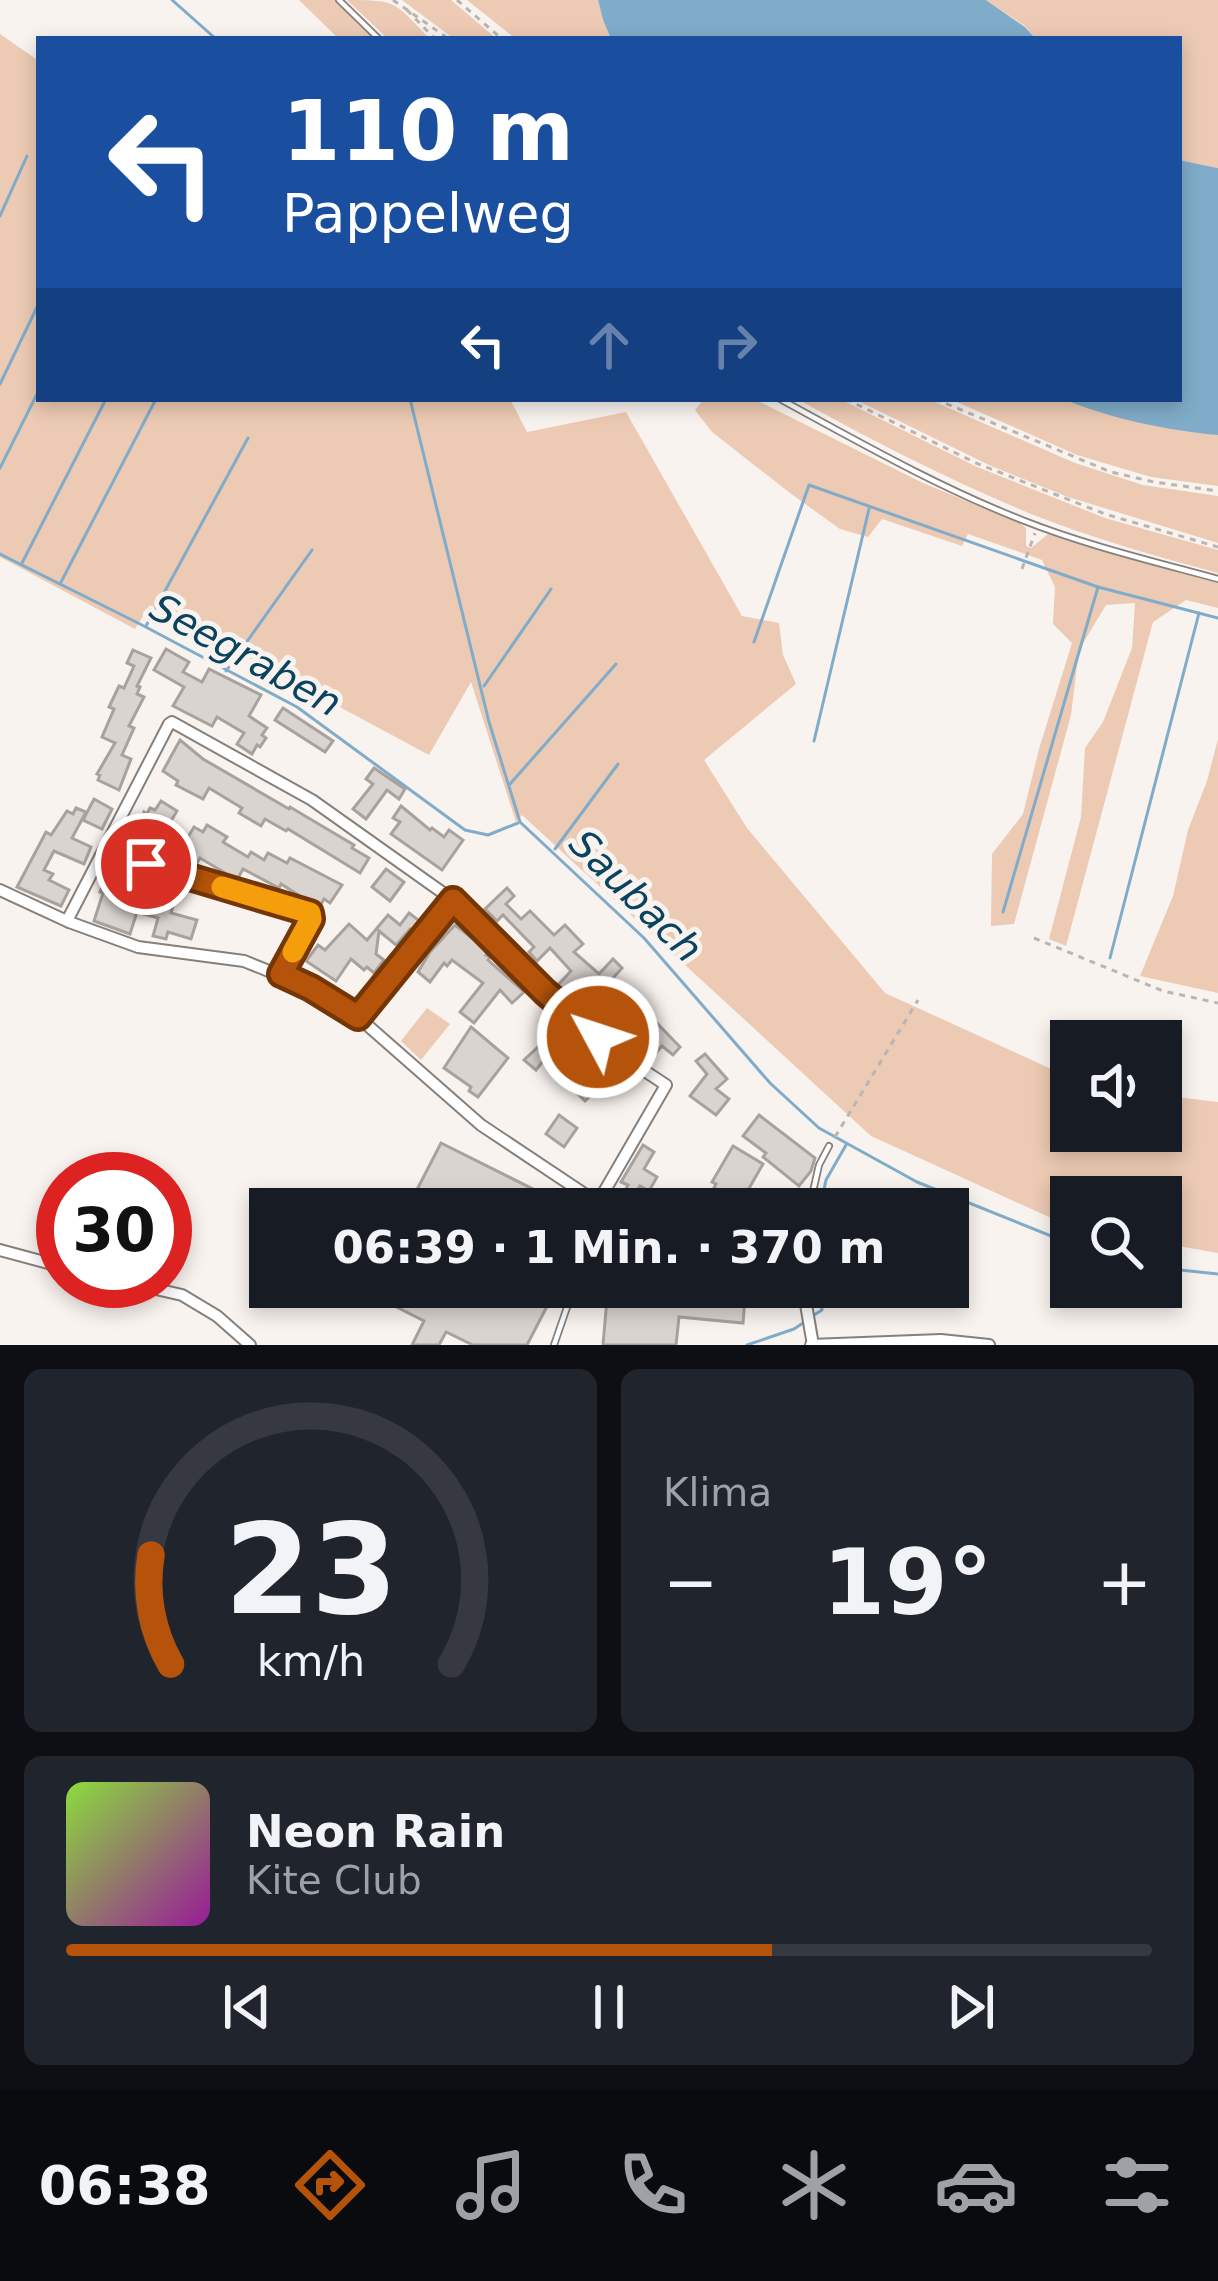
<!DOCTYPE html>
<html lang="de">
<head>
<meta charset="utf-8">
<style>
	body { margin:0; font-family:"DejaVu Sans",sans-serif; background:#20242c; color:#f1f3f6; height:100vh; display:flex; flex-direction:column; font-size:45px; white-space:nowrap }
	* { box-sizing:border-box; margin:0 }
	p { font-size:39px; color:#9ea1a6 }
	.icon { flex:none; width:66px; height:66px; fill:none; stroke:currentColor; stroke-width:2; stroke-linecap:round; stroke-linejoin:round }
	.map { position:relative; height:1345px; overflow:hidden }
	.sheet { display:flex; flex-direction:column; gap:24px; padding:24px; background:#0d0f14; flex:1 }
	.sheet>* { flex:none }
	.top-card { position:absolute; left:36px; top:36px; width:1146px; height:366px; border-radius:0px; box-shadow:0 6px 18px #0003; background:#1a4fa0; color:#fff; overflow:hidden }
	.fabs { position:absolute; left:1050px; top:1020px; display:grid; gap:24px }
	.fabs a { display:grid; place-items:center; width:132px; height:132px; border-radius:0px; background:#171b24; box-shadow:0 6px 18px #0003; font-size:60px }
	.speed { position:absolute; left:36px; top:1152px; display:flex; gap:24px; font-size:60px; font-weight:700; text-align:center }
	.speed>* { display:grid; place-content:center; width:156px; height:156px; border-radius:50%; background:#171b24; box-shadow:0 6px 18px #0003; line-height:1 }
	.speed .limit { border:18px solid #d22; background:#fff; color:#111 }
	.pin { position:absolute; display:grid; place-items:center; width:102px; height:102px; color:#fff; margin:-51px; border:6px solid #fff; border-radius:50%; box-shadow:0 3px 12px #0007 }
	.me { position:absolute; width:132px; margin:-66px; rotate:310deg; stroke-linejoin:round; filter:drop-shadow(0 0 9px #0008) }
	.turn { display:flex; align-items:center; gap:42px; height:252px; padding:0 48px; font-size:54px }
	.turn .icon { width:156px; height:156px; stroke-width:2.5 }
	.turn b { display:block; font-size:84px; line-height:102px }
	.lanes { display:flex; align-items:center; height:114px; padding:0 48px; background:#0003; justify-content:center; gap:60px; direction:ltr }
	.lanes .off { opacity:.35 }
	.big { font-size:90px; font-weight:700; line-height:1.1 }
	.sheet .widget { flex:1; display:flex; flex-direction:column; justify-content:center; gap:18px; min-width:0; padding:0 42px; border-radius:18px; background:#20242c }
	.sheet .dial { align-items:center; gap:0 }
	.dial svg { height:312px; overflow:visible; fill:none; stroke:#363941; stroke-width:7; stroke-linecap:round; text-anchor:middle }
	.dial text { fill:#f1f3f6; stroke:none }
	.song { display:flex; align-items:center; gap:36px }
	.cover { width:144px; height:144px; border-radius:18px; background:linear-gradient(135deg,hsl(90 70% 55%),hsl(300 70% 35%)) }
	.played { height:12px; border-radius:6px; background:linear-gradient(90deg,#b45309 65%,#363941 65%) }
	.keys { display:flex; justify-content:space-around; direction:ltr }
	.heat { display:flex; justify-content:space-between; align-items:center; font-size:66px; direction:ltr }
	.sheet .tiles { flex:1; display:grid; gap:24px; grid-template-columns:1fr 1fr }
	.widget:last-child { grid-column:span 2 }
	.trip { position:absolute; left:249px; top:1188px; width:720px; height:120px; border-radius:0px; background:#171b24; box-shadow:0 6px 18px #0003; font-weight:700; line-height:120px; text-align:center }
	.dock { display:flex; height:192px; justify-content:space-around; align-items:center; background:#090b0e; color:#9ea1a6 }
	.dock .icon { width:84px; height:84px }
	.dock .selected { color:#b45309 }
	.dock b { font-size:54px; color:#f1f3f6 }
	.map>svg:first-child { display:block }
	.green { fill:#eccab3 }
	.water { fill:#80acc9 }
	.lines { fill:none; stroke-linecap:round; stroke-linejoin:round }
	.stream { stroke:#80acc9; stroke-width:3 }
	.building { fill:#dad4d0; stroke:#a8a29e; stroke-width:3 }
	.service-casing { stroke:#85807c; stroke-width:8 }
	.minor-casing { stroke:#85807c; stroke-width:14 }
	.path { stroke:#bab5b2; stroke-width:3; stroke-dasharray:6 6; stroke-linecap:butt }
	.service { stroke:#fff; stroke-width:4.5 }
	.minor { stroke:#fff; stroke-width:10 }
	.route-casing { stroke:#753606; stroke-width:30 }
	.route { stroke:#b45309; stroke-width:21 }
	.slow { stroke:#f59e0b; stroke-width:21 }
	.labels { text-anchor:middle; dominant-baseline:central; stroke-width:10; stroke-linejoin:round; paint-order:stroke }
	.water-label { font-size:39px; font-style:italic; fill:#094360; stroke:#f9f3ef }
</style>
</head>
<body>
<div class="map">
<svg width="1218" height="1345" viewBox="0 0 1218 1345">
	<rect width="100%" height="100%" fill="#f9f3ef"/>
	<g class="green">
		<path d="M299,0H334L374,39H339Z"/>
		<path d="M347,0C399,0 394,2 430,39H388Z"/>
		<path d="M402,0H451L497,39H454Z"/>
		<path d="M467,0H598L603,20L611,39H516Z"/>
		<path d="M986,0H1218V168L1179,160V39H1036L1025,26Z"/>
		<path d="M0,34L39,61V399H510L527,432L626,412L742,616L779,623L783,655L796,684L704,760L747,828L885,993L1071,1078V1131H1161V1095L1218,1102V1253L1161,1243V1197H1071V1227L871,1136L522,815L516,822L471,682L429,755L150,605L135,629L0,557Z"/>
		<path d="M704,399H754L923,483L1020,523L1026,528V546L1031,548L1048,534L1218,583V608L1186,600L1153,622L1066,946L1049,939L1081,817L1085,748L1103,722L1132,648L1135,603L1106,605L1079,650L1071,715L1014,924L991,926L992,854L1023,814L1039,749L1072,643L1053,624L1055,587L1042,560L968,534L962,546L882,519L868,537L840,529L790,493L712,432L695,410Z"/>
		<path d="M797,399H840L975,466L1105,518L1218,550V573C1155,556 1092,538 1031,514C951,481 873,441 797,399Z"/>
		<path d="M854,399H928L1075,463L1143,485L1218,496V543L1068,497L991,466Z"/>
		<path d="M950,399H1063L1088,408L1164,427L1218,435V486L1151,477L1077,455Z"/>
		<path d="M1218,739V993L1140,976L1173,896L1188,830L1207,781Z"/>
		<path d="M427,1008L450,1024L421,1060L401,1041Z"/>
	</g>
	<g class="water">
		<path d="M598,0H986L1025,27L1036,39H611L603,20Z"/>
		<path d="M1179,160L1218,168V435C1169,431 1108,418 1063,399H1179Z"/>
	</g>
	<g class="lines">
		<g class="stream">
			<path d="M172,0L216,39"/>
			<path d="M0,216L27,156"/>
			<path d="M0,384L39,303"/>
			<path d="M410,399L489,722L520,822L644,938L770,1083L819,1128L917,1182L1071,1244"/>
			<path d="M0,468L39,390"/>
			<path d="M0,554L140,624L297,707L465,830L488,835L518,823"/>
			<path d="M22,563L106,399"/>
			<path d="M60,584L156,399"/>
			<path d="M146,626L248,438"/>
			<path d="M754,642L809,485L1098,587L1218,618"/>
			<path d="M226,671L312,550"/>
			<path d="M484,686L551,589"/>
			<path d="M814,741L869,509"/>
			<path d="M510,784L616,664"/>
			<path d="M555,849L618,764"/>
			<path d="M1003,912L1098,587"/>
			<path d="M1110,958L1199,613"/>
			<path d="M820,1209L826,1180L846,1145"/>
			<path d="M1161,1268L1218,1274"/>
			<path d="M814,1315L822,1310L819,1287"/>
			<path d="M747,1345L794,1329L806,1321"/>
		</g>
	</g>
	<g class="building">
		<path d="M166,649L189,662L183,672L202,682L209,669L261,695L249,716L267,728L262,735L266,738L260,747L257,745L252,754L237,744L244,733L217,717L212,726L173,706L184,687L154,670Z"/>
		<path d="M133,650L151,658L137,686L140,687L137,694L144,697L129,726L134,728L122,755L131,759L119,790L98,780L100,775L97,774L115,743L102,737L114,709L109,707L119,686L124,688L134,666L127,663Z"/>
		<path d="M283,708L333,741L325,752L275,720Z"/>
		<path d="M180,740L203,759L289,809L290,807L354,845L352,848L369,858L360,873L288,829L286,831L265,819L261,826L239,813L242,808L209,788L203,799L176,785L178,781L163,771Z"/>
		<path d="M374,768L405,789L399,799L387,790L366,819L353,809L373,784L366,779Z"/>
		<path d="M94,799L112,809L102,829L83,820Z"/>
		<path d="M161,801L177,811L157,844L136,831L144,812L147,814L150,808L155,810Z"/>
		<path d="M401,806L430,830L432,828L444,837L449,830L463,840L442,870L391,834L400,822L393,818Z"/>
		<path d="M76,808L86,812L72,838L91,847L84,864L54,851L44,870L53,874L49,880L69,890L61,906L17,887L46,832L51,835L67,811L73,814Z"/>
		<path d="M207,825L227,837L223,842L248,857L251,852L264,860L268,853L287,863L290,858L342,885L330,903L324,899L319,908L281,884L279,888L243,869L237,880L200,858L197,863L179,852L194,827L203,832Z"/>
		<path d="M128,869L155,877L154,882L178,888L171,913L197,920L191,939L168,932L166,939L153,936L158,918L137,912L130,934L94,921L103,893L100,892L105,878L124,885Z"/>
		<path d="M386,869L404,882L390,901L372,887Z"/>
		<path d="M507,888L514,896L506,904L521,919L530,911L554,935L565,925L583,944L574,952L599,974L613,959L622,968L613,978L635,997L618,1017L585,989L574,1001L557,986L571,971L550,948L537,961L529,952L534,947L503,915L497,921L485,909Z"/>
		<path d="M409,913L421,922L414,932L410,929L396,945L379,931L376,954L384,960L374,973L367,967L364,970L351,959L336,981L306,961L318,945L325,950L349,924L367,940L388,915L400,925Z"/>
		<path d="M455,925L476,941L478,938L490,950L486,955L490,957L488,960L524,992L512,1003L500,990L474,1023L460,1012L483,983L452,960L447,966L444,963L430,982L418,972L430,952Z"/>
		<path d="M652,1018L680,1047L673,1055L662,1046L652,1057L632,1040Z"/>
		<path d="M553,1021L605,1065L595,1074L604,1082L585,1101L573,1089L590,1072L571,1056L564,1063L551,1051L536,1070L524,1060L551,1035L545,1031Z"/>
		<path d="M471,1027L508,1058L478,1097L469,1091L471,1087L444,1068Z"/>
		<path d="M705,1054L727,1079L716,1089L729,1099L716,1115L690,1096L707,1074L696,1061Z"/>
		<path d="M559,1115L577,1128L564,1147L546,1134Z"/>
		<path d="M759,1115L815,1158L811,1171L799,1186L763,1157L766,1153L743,1136Z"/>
		<path d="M441,1143L573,1209H407Z"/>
		<path d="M643,1145L654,1152L644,1169L657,1177L649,1191L640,1186L635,1194L626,1189L628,1185L621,1182Z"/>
		<path d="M733,1146L763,1164L740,1204L714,1188L716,1184L712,1182Z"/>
		<path d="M357,1287H557L527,1345H473L446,1332L439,1345H412L424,1321Z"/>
		<path d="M608,1287H746L743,1323L679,1317L676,1345H603Z"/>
	</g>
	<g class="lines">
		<g class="service-casing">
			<g id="service">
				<path d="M339,0L379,39"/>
				<path d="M780,399C859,442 938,487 1022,520C1085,545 1152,561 1218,579"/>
				<path d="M809,1209L819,1165L829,1146"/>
				<path d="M554,1345L574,1287"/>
			</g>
		</g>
		<g class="minor-casing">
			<g id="minor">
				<path d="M105,852L310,913L311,919L281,974"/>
				<path d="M0,890L69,922L138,947L244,961L311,988L358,1017L481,1125L607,1209"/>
				<path d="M69,922V917L169,724L172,722L312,800L453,900L545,992L613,1050L666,1085L597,1204"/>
				<path d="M358,1017L453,900"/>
				<path d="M0,1250L63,1267"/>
				<path d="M121,1281L182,1295L217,1316L250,1345"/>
				<path d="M803,1287L813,1345"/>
				<path d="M811,1345L941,1340L989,1345"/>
			</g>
		</g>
		<g class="path">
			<path d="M393,0L449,39"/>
			<path d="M457,0L502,39"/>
			<path d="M407,10L435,39"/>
			<path d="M846,399L976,463L1105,514L1218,547"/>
			<path d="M935,399L1111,472L1154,482L1218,491"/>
			<path d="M1022,569L1035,533"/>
			<path d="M1034,938L1163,991L1218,1003"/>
			<path d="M835,1137L918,1000"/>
		</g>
		<use href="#service" class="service"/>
		<use href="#minor" class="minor"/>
	</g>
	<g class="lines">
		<g class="route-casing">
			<path id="route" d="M146,864L310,913L311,919L281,974L311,988L358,1017L453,900L545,992L598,1037"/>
		</g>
		<use href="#route" class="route"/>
		<path class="slow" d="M222,887L310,913L311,919L293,952"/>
	</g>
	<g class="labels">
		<g class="water-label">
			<text transform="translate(246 655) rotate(29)">Seegraben</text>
			<text transform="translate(636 896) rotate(45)">Saubach</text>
		</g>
	</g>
</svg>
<div class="fabs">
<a><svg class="icon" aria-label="sound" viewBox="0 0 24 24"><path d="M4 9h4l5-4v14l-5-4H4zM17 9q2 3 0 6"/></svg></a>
<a><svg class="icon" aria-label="search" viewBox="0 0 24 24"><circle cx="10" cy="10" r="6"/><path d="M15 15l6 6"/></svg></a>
</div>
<div class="speed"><div class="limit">30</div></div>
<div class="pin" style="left:146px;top:864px;background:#d93025"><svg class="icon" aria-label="arrive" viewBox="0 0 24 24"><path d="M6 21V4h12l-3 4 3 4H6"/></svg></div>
<svg class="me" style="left:598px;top:1037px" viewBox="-20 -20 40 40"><circle r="17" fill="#b45309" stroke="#fff" stroke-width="3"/><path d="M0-11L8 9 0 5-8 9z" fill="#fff"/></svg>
<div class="trip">06:39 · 1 Min. · 370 m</div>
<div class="top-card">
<div class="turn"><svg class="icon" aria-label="left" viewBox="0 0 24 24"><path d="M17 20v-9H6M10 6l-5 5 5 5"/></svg><div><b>110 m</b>Pappelweg</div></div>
<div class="lanes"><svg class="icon" aria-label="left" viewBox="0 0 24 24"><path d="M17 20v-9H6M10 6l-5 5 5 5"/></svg><svg class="icon off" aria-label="ahead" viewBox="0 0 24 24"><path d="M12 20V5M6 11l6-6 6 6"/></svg><svg class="icon off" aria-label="right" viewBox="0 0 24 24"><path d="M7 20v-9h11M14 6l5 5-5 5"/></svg></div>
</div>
</div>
<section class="sheet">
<div class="tiles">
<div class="widget dial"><svg viewBox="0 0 100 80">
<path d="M14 69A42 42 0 1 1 86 69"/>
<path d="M14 69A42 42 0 0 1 9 41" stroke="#b45309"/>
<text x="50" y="56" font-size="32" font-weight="700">23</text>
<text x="50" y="72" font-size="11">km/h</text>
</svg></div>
<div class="widget"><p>Klima</p>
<div class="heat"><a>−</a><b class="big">19°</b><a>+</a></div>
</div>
<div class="widget">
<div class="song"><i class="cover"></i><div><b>Neon Rain</b><p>Kite Club</p></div></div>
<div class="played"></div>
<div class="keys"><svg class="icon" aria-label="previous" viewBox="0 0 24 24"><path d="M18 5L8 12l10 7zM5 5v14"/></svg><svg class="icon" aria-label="pause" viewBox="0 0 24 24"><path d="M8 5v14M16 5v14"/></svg><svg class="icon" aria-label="next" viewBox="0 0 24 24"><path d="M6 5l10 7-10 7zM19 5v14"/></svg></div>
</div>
</div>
</section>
<nav class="dock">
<b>06:38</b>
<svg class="icon selected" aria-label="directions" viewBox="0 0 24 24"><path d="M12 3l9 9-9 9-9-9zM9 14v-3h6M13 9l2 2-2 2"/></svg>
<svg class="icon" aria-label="music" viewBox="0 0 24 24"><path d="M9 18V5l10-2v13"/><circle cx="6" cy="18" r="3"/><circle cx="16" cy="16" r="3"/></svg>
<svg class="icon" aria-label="phone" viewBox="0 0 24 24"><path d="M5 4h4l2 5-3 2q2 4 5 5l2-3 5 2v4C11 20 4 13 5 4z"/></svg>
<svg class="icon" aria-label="climate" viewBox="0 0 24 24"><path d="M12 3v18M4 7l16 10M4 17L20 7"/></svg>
<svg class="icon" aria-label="car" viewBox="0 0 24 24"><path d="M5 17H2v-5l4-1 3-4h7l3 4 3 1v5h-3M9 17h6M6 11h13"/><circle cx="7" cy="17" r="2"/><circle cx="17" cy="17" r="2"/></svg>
<svg class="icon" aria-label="filters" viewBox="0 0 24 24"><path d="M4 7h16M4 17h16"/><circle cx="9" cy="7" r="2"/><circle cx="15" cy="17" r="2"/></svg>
</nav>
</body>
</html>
